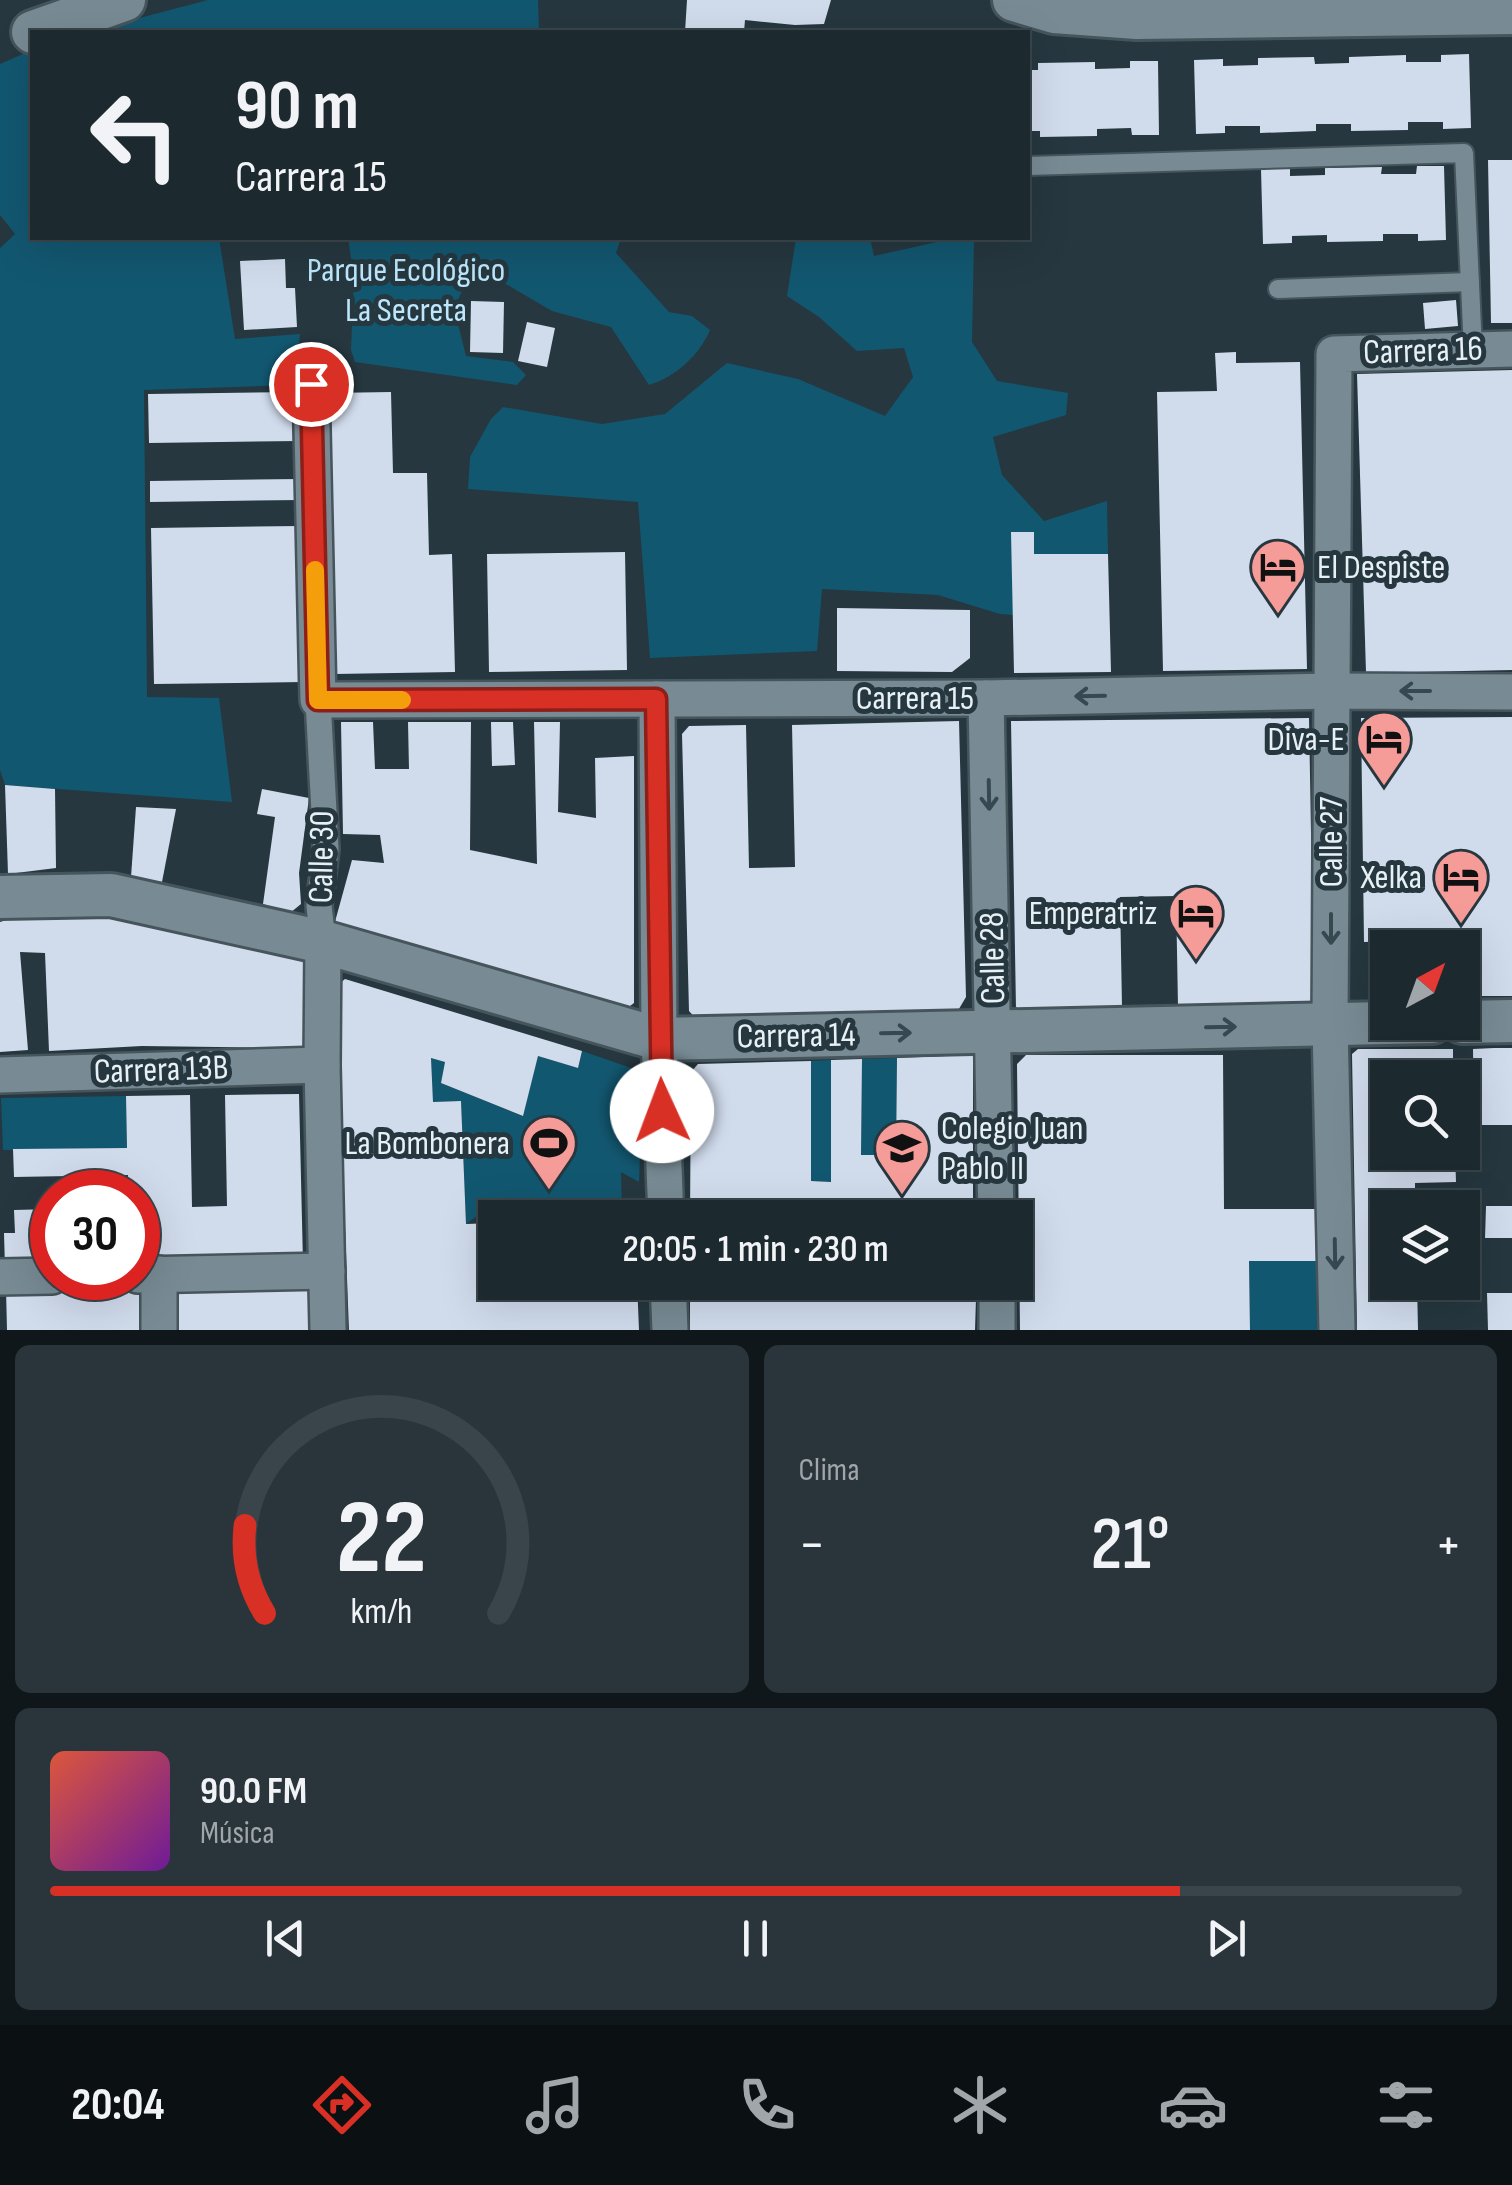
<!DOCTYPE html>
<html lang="es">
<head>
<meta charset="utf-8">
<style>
	body { margin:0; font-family:"Sofia Sans Condensed",sans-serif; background:#29353b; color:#f1f3f6; height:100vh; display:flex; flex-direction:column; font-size:38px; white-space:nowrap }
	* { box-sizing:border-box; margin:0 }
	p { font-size:32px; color:#a0a6aa }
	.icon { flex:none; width:55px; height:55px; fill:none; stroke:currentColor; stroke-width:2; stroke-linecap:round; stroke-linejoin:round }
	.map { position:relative; height:1330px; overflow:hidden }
	.details { display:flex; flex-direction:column; gap:15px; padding:15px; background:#0f171a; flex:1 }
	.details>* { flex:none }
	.banner { position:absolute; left:30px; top:30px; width:1000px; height:210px; border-radius:0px; box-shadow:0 10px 40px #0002,0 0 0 2px #3a454b; background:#1c292f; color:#f1f3f6; overflow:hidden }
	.needle { width:65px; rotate:41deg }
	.buttons { position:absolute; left:1370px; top:930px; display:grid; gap:20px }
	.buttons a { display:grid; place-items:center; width:110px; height:110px; border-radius:0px; background:#1c292f; box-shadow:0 10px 40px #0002,0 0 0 2px #3a454b; font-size:50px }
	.speed { position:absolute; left:30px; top:1170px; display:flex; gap:20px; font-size:50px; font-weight:700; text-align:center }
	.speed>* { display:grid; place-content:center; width:130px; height:130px; border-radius:50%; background:#1c292f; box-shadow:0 10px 40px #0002,0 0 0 2px #3a454b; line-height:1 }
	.speed .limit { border:15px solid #d22; background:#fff; color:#111 }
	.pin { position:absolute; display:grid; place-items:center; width:85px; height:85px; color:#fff; margin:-42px; border:5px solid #fff; border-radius:50%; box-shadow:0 2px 10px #0007 }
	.me { position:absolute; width:110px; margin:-55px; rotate:358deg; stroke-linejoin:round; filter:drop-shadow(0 0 8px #0008) }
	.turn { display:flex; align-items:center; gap:35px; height:210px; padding:0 40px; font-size:45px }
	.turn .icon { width:130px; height:130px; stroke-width:2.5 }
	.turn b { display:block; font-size:70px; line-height:85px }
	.big { font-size:75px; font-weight:600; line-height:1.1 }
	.details .card { flex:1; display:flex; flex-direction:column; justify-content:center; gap:15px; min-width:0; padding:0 35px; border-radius:15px; background:#29353b }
	.details .dial { align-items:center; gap:0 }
	.dial svg { height:260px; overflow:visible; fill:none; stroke:#3a454b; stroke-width:7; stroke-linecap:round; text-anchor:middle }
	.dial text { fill:#f1f3f6; stroke:none }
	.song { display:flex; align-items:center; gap:30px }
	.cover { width:120px; height:120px; border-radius:15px; background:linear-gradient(135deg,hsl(10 70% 55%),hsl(280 70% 35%)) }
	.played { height:10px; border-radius:5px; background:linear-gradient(90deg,#d93025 80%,#3a454b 80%) }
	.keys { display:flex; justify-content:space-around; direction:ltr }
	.heat { display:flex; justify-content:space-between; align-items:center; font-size:55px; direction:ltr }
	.details .tiles { flex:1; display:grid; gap:15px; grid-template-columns:1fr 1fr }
	.card:last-child { grid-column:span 2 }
	.trip { position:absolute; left:478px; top:1200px; width:555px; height:100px; border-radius:0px; background:#1c292f; box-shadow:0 10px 40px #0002,0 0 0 2px #3a454b; font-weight:600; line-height:100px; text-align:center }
	.dock { display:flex; height:160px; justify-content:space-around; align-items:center; background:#0b1013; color:#a0a6aa }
	.dock .icon { width:70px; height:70px }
	.dock .selected { color:#d93025 }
	.dock b { font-size:45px; color:#f1f3f6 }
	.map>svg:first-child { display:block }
	.built { fill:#28414c }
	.green { fill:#125770 }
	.building { fill:#d0dbec }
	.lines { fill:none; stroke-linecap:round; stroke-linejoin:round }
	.service-casing { stroke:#46555c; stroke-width:22 }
	.pedestrian-casing { stroke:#46555c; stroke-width:30 }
	.minor-casing { stroke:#46555c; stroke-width:40 }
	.tertiary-casing { stroke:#46555c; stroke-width:48 }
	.service { stroke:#788b94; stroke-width:18 }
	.pedestrian { stroke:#788b94; stroke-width:25 }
	.minor { stroke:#788b94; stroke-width:35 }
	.tertiary { stroke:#788b94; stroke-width:42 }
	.oneway { stroke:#364850 }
	.route-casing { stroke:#8d1f18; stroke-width:25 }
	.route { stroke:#d93025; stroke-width:18 }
	.slow { stroke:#f59e0b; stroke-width:18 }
	.labels { text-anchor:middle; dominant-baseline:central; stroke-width:10; stroke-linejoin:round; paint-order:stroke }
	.park-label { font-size:35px; fill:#bce7fc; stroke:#26373f }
	.street-label { font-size:35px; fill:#e6f0f5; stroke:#26373f }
	.poi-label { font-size:35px; fill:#e6f0f5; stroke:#26373f; text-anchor:end }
</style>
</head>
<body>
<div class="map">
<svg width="1512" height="1330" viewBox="0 0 1512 1330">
	<rect width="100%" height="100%" fill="#26373f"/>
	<path class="built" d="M907,1283H975L976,1299L906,1296Z"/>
	<g class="green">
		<path d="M208,0H538L539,32H86Z"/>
		<path d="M32,50V238H219L235,339L300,334L295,385L144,390L147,697L219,698L232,802L5,785L0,770V248L15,234L0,215V64Z"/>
		<path d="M348,238H621L616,253L669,312L692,316L710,330C699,356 675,377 649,385L611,327L552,311L492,276L466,283L454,308L466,356L513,362L526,375L517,385L355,362L351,350L354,278Z"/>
		<path d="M796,238H870L874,256L955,238H974L972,342L997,381L1068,393L1066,415L993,437L1002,475L1044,521L1107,501L1108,554H1034V532H1012L1013,615L1000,614L938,595L822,589L817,651L650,658L638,502L468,489L470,457L491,419L503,407L602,424L665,414L727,363L798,379L885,416L913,377L904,348L857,351L819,317L787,296Z"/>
		<path d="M582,1051L643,1072L639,1182L621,1172L622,1213L477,1216L466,1224L461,1101L433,1102L431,1058L445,1062L441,1083L522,1116L538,1056L578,1068Z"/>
		<path d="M897,1058L896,1155H861L862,1059Z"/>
		<path d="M831,1060V1182L811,1181V1061Z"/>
		<path d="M126,1096L127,1148L3,1150L1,1098Z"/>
		<path d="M1249,1261H1316L1317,1330H1250Z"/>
	</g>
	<g class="building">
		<path d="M687,0H831L824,24L795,25L745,20L744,32H685Z"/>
		<path d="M1469,54L1471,128L1443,129V122H1408V130L1351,131V124H1316V131L1260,133V126H1225V133L1196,134L1194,60L1223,59V66L1258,65V58L1314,57L1315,64L1349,63V57L1406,55V62H1441V55Z"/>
		<path d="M1130,61H1158L1159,135H1132L1131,128L1097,129V136L1040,137V131H1028V70H1038V63L1095,62V69L1130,68Z"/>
		<path d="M1488,160H1512V323H1491Z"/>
		<path d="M1417,166H1444L1446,240L1418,241V234H1383V241L1327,242V235L1292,236V243L1263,244L1261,169H1290V176L1325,175V168L1382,167L1381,174H1416Z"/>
		<path d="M285,259L286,288H295L297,327L244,330L240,261Z"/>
		<path d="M1456,300L1458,326L1425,329L1423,303Z"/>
		<path d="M471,301L504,302L503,353L470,352Z"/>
		<path d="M527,322L555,328L547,367L518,361Z"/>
		<path d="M1236,352V363L1300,362L1307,669L1163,671L1157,392L1217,391L1215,353Z"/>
		<path d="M1512,370V670L1366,673L1357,374Z"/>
		<path d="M298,392L299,441L149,443L148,394Z"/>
		<path d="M391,392L393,473H427L429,555L452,554L455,672L335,674L330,393Z"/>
		<path d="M299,479L300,500L150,502V481Z"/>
		<path d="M300,526L303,682L154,684L151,528Z"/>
		<path d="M1011,532H1034V554H1108L1111,672L1014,673Z"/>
		<path d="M625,552L627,670L489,672L487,554Z"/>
		<path d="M837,608L970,610V658L952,672L837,671Z"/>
		<path d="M1512,717V996H1462V948H1404V941L1364,942L1361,718Z"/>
		<path d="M1309,718L1314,1005L1178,1007L1176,896L1120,897L1122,1007L1016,1009L1011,721Z"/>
		<path d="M959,721L966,997L953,1019L699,1022L689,1011L682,734L689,726L746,725L749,868L795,867L792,725Z"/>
		<path d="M341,722H373L375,769H409L408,722H471L470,850L537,864L534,722H560L558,812L596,818L595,758L634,756V1003L626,1009L333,929L352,860L384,863L380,835L343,834Z"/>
		<path d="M491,722H513L515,765L492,766Z"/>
		<path d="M5,785L55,789L56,868L8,874Z"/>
		<path d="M262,789L309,798L299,873L301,904L290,913L263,904L275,817L257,814Z"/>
		<path d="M136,807L176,809L162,882L131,877Z"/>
		<path d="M85,915L123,919L160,929L303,960V1048L142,1046L49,1051L45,953L20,952L28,1050L0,1052V922L13,918Z"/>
		<path d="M345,979L582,1051L578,1068L538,1056L523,1116L441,1083L445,1062L431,1058L433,1102L461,1101L466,1224L495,1223V1282H637L639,1330H349L338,1044V985Z"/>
		<path d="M1494,1048H1512V1125H1474L1473,1049Z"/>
		<path d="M1358,1049H1453V1078H1388V1152H1455L1456,1182L1415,1183V1208H1388V1282H1417L1418,1330H1357L1352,1054Z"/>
		<path d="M973,1055V1212L885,1211V1218H690L691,1072L698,1064L811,1061V1181L831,1182V1060L862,1059L861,1155H896L897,1058Z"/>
		<path d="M1026,1055H1223L1224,1209H1315L1316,1261H1249L1250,1330H1020L1017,1064Z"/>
		<path d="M299,1094L303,1263L138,1266V1192H128V1175L14,1177L13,1149L127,1148L126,1096L190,1095L192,1207L227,1206L225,1095Z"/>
		<path d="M1486,1206H1512V1238H1485Z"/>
		<path d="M52,1209V1267L5,1268L4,1233H15L14,1210Z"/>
		<path d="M690,1282H830L831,1293L976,1299L975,1330H690Z"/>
		<path d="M310,1284L311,1330H168L167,1286Z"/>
		<path d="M149,1287L150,1330H7L6,1289Z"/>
		<path d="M1487,1293H1512V1330H1488Z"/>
	</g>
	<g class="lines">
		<g class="service-casing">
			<g id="service">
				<path d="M1028,166L1464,153L1473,350"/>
				<path d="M1278,289L1470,282"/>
			</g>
		</g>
		<g class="pedestrian-casing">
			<path id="pedestrian" d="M318,700L326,849L319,906L323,942"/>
		</g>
		<g class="minor-casing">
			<g id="minor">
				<path d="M311,384L318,700L986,698L1332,691L1512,692"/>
				<path d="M986,698L996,1218"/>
				<path d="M657,699L659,1039L666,1218"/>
				<path d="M323,942L322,1065L328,1330"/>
				<path d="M0,1075L322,1065"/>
				<path d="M138,1275L327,1271"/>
				<path d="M0,1277L52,1276"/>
				<path d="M668,1282L670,1330"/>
				<path d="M997,1282V1330"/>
				<path d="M159,1330V1274"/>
				<path d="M1337,1330L1330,1025L1334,354L1512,349"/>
			</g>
		</g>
		<g class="tertiary-casing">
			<g id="tertiary">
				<path d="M1014,0L1054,12L1137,18L1512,13"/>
				<path d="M33,32L124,0"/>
				<path d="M0,897L111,895L323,942L659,1039L1432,1022"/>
				<path d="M1462,1022L1512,1021"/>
			</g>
		</g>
		<use href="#service" class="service"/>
		<use href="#pedestrian" class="pedestrian"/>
		<use href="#minor" class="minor"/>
		<use href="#tertiary" class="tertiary"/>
	</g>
	<defs><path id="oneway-shaft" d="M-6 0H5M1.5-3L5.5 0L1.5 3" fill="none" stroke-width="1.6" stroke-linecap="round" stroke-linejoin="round" transform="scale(2.5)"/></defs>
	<g class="oneway">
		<use href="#oneway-shaft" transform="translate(1415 691) rotate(-180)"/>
		<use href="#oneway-shaft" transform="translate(1090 696) rotate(179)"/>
		<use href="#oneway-shaft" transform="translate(989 795) rotate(89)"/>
		<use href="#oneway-shaft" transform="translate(1331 929) rotate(90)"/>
		<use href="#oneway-shaft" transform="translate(1221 1027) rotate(-1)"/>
		<use href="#oneway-shaft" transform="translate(896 1033) rotate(-1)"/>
		<use href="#oneway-shaft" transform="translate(1335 1254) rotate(89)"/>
	</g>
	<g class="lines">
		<g class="route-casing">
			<path id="route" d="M311,384L318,700L656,699L662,1111"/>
		</g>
		<use href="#route" class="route"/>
		<path class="slow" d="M315,570L318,700H402"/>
	</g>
	<defs>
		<g id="hotel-pin" transform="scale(2.875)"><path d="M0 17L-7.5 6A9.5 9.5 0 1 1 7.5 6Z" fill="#f59b98" stroke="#26373f"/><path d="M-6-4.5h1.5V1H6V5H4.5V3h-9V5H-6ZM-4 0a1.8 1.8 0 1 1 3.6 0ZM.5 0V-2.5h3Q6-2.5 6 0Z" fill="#111"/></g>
		<g id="stadium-pin" transform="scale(2.875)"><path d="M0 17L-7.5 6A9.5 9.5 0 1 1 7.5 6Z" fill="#f59b98" stroke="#26373f"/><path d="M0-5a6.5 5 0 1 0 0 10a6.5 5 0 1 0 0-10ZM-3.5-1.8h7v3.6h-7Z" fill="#111"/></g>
		<g id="university-pin" transform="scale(2.875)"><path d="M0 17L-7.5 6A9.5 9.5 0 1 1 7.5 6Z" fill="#f59b98" stroke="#26373f"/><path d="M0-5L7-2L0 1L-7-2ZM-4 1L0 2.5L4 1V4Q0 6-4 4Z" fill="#111"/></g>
	</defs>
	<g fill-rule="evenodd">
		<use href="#hotel-pin" x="1278" y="567"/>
		<use href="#hotel-pin" x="1384" y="739"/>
		<use href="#hotel-pin" x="1461" y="877"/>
		<use href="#hotel-pin" x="1196" y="913"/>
		<use href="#stadium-pin" x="549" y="1143"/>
		<use href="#university-pin" x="902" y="1148"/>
	</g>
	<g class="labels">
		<g class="park-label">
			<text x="406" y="270">Parque Ecológico<tspan x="406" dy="40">La Secreta</tspan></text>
		</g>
		<g class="street-label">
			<text transform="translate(1423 351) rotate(-2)">Carrera 16</text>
			<text x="915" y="698">Carrera 15</text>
			<text transform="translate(1331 842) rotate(-90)">Calle 27</text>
			<text transform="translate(322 857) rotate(-89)">Calle 30</text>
			<text transform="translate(993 958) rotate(-91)">Calle 28</text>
			<text transform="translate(796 1036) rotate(-1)">Carrera 14</text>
			<text transform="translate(161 1070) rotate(-2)">Carrera 13B</text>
		</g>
		<g class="poi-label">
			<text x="1317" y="567" text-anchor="start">El Despiste</text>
			<text x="1345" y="739">Diva-E</text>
			<text x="1422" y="877">Xelka</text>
			<text x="1157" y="913">Emperatriz</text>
			<text x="941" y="1128" text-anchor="start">Colegio Juan<tspan x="941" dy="40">Pablo II</tspan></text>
			<text x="510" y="1143">La Bombonera</text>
		</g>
	</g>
</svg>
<div class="buttons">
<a><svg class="needle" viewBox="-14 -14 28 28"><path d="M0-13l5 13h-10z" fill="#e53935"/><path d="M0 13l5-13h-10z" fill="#a0a6aa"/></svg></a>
<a><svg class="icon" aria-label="search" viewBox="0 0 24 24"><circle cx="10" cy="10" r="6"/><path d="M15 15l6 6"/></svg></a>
<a><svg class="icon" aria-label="layers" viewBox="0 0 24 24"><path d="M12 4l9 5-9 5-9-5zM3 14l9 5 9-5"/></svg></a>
</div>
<div class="speed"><div class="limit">30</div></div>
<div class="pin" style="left:311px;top:384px;background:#d93025"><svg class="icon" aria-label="arrive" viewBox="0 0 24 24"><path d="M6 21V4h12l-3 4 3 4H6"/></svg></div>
<svg class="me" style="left:662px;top:1111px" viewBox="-20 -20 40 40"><circle r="19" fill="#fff"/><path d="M0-13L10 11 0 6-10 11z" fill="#d93025"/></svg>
<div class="trip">20:05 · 1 min · 230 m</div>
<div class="banner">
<div class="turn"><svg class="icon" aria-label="left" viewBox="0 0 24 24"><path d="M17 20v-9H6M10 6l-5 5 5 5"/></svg><div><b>90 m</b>Carrera 15</div></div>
</div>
</div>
<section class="details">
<div class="tiles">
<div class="card dial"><svg viewBox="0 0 100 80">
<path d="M14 69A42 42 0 1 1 86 69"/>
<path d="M14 69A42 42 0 0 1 8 42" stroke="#d93025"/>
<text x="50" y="56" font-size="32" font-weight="700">22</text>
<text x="50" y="72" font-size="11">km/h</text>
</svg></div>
<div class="card"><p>Clima</p>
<div class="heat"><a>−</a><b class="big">21°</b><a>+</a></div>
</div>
<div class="card">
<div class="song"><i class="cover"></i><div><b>90.0 FM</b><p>Música</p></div></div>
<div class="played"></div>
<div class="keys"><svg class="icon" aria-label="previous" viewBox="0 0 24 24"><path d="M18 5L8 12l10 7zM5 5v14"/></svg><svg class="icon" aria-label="pause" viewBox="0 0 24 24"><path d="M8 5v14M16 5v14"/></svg><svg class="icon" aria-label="next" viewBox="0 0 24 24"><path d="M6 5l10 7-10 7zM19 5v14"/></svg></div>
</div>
</div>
</section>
<nav class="dock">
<b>20:04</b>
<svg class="icon selected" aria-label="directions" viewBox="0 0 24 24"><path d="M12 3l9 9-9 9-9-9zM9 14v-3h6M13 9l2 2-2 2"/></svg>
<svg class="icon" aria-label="music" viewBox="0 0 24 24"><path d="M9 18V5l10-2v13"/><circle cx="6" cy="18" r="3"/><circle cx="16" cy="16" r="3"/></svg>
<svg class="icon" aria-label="phone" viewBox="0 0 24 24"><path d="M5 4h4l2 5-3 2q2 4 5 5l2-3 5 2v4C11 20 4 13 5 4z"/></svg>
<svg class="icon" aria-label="climate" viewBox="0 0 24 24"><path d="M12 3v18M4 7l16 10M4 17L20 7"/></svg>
<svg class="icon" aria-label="car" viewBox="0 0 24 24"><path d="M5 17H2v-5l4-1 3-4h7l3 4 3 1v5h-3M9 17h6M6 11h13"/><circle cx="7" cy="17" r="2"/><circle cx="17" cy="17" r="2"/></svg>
<svg class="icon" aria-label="filters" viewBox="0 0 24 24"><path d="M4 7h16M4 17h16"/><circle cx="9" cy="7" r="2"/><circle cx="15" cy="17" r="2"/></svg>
</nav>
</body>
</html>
